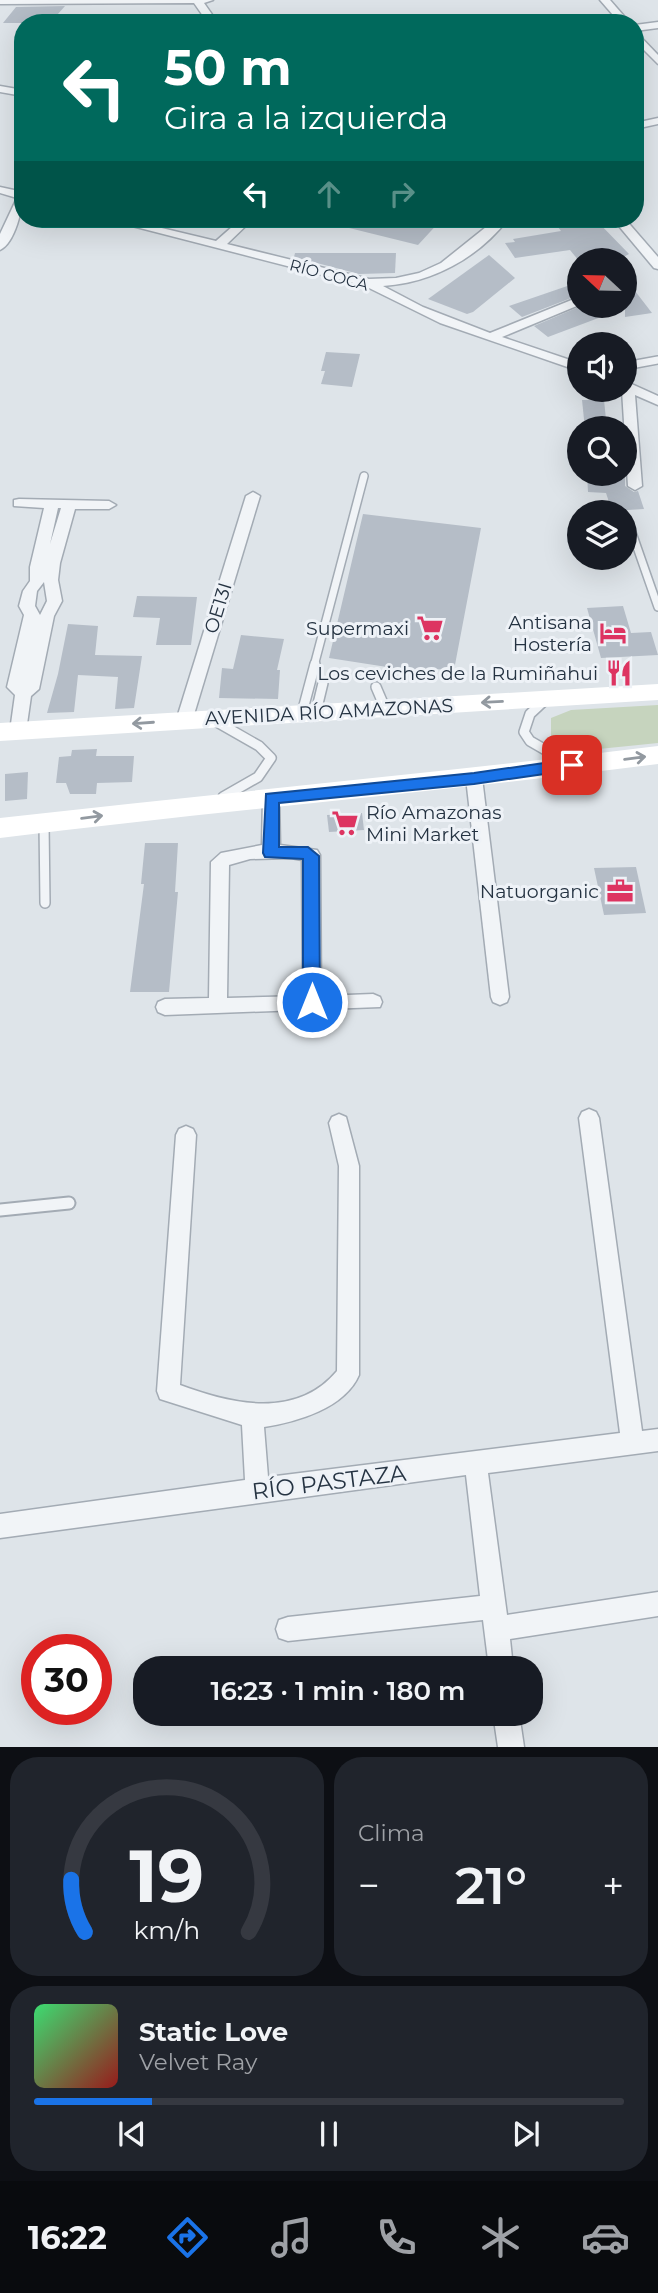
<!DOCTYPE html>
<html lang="es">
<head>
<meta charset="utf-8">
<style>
	body { margin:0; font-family:Montserrat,sans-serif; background:#20242c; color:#f1f3f6; height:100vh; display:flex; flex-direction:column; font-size:26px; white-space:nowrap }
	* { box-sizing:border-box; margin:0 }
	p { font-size:23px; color:#9ea1a6 }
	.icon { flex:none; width:38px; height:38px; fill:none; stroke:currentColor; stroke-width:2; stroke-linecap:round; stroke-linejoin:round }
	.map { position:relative; height:1747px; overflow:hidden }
	.sheet { display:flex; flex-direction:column; gap:10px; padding:10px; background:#0d0f14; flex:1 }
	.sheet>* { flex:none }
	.banner { position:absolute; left:14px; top:14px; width:630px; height:214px; border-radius:28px; box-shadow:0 7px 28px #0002; background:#00695c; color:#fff; overflow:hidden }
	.needle { width:46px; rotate:292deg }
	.buttons { position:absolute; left:567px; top:248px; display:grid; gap:14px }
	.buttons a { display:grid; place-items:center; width:70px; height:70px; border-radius:50%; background:#171b24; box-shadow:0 7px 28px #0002; font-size:35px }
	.speed { position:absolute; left:21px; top:1634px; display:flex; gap:14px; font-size:35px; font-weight:700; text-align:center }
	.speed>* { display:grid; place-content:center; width:91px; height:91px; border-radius:50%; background:#171b24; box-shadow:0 7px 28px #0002; line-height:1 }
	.speed .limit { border:10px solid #d22; background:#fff; color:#111 }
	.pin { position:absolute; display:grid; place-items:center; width:60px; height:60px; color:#fff; margin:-30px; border-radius:14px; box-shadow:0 4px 10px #0006 }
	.me { position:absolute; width:77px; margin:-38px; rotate:0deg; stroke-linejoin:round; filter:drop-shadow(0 0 5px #0008) }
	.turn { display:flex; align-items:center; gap:24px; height:147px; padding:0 35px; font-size:32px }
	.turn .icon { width:91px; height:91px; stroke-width:2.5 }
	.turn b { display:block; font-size:49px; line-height:60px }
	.lanes { display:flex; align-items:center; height:66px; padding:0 35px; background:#0003; justify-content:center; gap:35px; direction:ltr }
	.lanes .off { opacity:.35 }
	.big { font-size:52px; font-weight:600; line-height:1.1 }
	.sheet .tile { flex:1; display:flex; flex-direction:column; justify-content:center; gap:10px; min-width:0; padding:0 24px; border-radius:28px; background:#20242c }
	.sheet .dial { align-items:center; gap:0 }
	.dial svg { height:182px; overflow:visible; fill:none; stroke:#363941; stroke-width:7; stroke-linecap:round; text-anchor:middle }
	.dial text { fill:#f1f3f6; stroke:none }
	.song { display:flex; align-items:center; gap:21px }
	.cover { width:84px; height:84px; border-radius:10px; background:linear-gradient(135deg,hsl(140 70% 55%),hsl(0 70% 35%)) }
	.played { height:7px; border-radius:4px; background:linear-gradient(90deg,#1a73e8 20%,#363941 20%) }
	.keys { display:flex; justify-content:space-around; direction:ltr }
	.heat { display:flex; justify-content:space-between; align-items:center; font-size:38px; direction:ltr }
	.sheet .tiles { flex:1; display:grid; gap:10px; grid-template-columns:1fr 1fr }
	.tile:last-child { grid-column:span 2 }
	.trip { position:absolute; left:133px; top:1656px; width:410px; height:70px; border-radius:28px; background:#171b24; box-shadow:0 7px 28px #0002; font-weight:600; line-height:70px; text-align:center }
	.tab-bar { display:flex; height:112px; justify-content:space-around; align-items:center; background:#090b0e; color:#9ea1a6 }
	.tab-bar .icon { width:49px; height:49px }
	.tab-bar .on { color:#1a73e8 }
	.tab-bar b { font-size:32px; color:#f1f3f6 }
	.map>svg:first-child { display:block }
	.green { fill:#c6d4be }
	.building { fill:#b5bdc7 }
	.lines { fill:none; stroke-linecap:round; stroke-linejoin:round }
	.lane-far2-casing { stroke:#a3abb4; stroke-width:10 }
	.lane-far1-casing { stroke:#a3abb4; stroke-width:12 }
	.lane-casing { stroke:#a3abb4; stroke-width:15 }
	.street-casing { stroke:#a3abb4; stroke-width:3 }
	.lane-far2 { stroke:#f1f4f7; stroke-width:7 }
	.lane-far1 { stroke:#f1f4f7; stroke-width:9 }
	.lane { stroke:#f1f4f7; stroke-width:11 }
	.street { fill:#f1f4f7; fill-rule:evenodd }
	.secondary { fill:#fff; fill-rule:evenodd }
	.oneway { stroke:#9299a0 }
	.route { fill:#1a73e8; stroke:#114b97; stroke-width:2 }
	.labels { text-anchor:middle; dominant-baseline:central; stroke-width:6; stroke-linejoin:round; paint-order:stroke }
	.far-street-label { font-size:16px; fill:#253342; stroke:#eef2f7 }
	.street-label { font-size:19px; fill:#253342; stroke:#eef2f7 }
	.poi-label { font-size:19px; fill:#253342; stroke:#eef2f7; text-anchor:end }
	.near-street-label { font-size:23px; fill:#253342; stroke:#eef2f7 }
</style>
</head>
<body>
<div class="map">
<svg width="658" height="1747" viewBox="0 0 658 1747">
	<rect width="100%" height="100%" fill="#dee4e9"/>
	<path class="green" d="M658,705V743L579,751L551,738V718L571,710Z"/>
	<g class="building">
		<path d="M65,6L50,23H3L16,7Z"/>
		<path d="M338,219H442L418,245L337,225Z"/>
		<path d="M552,219H595L629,254L616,261H579L570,250L515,258L505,243L515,242L513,239L561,231Z"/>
		<path d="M295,253H396L395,273L359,274L294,257Z"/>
		<path d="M489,255L515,278L473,312L467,314L428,299Z"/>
		<path d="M625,278L652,313L625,317V308L548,337L534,326L581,306L625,308Z"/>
		<path d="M579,282V295L522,317L509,306Z"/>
		<path d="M326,352L360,354L352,387L321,384L325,371H321Z"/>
		<path d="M582,400H604L607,429H585Z"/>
		<path d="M587,474L625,475V486L634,492L638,491L644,509L612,511L606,493L588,492Z"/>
		<path d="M363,514L481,528L454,670L432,669V674L329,658Z"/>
		<path d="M137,596L197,597L191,645H156L160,618L133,617Z"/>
		<path d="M623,606L631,633L651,632L658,655L601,658L587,608Z"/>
		<path d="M68,624L98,626L95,655L142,656L134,708L115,709L118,677L78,675L74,712L47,713L58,674Z"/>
		<path d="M241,635L284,639L277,670H280L278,699L219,698L222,668L233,669Z"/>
		<path d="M97,749L96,756H134L132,782L97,783L96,794H70L66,783H56L59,757L71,756L72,750Z"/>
		<path d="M28,772L27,799L5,801V774Z"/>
		<path d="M362,813L364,830L329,832L327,815Z"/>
		<path d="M145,843H178L175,892H178L169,992H130L144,884H141Z"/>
		<path d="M636,867L646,913L604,915L594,868Z"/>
	</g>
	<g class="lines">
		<g class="lane-far2-casing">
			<g id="lane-far2">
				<path d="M625,366L658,360"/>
				<path d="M630,527L658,607"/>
				<path d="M314,666L364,476"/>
			</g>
		</g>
		<g class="lane-far1-casing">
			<g id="lane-far1">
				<path d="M376,687L385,708"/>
				<path d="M545,700L530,714L524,732L530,741L568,763"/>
				<path d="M316,712L323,683"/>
				<path d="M302,713L315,664"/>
				<path d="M217,722L259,746L271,758L258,777L223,797"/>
				<path d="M44,823L45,903"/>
			</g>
		</g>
		<g class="lane-casing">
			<path id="lane" d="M0,1210L69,1203"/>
		</g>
		<g class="street-casing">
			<g id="street">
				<path d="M0,0H213L204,3L218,23H208L194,3L0,4Z"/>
				<path d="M600,0H610L630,23H620Z"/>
				<path d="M658,22V28L635,31V25Z"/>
				<path d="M635,31L658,55V64L635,41Z"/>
				<path d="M0,86L23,90V96L0,92Z"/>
				<path d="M658,118V124L635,129V123Z"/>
				<path d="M0,187L23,192C23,208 15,243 0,250V234L17,198L0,193Z"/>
				<path d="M105,219H124L216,241L241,219H253L227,244L369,279L396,278L419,273L441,263L496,219H508C478,258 432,283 383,286L423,307L490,333L579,297V305L502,337L579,363V371L440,323L365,286Z"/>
				<path d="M613,219H625L658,257V269L654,268Z"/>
				<path d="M625,381L658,396V405L635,395L642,486L635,490L628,486L622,390H625Z"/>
				<path d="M253,492L260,496L192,721L184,727L178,725L176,721L246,496Z"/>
				<path d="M19,499L109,501L116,505L109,509H75L60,563L58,580L62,601L54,616L39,689L31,696L26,731L18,737L10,731L15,695L7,687L24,615L19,606L23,591L30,581V567L44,508L14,506V500ZM58,508H61L50,544ZM44,582L47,601L40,615L35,606L37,591Z"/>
				<path d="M474,772L482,778L509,997L507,1002L500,1005L493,1002L491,997L466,778Z"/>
				<path d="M271,792L279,798L280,845L317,850L320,855L321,996L373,994L380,997L382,1002L380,1007L165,1015L158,1012L156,1007L158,1002L165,999L209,998L211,862L221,853L262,845L263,798ZM291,858L302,860L303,996L227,998L229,865L250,859Z"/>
				<path d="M589,1109L596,1112L599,1118L642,1431L658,1429V1451L488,1473L507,1615L658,1592V1616L510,1639L513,1668H489L483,1620L288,1641L279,1638L276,1629L279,1620L288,1617L480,1596L466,1475L0,1538V1514L245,1480L242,1425L160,1399L157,1391L176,1135L179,1129L186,1126L193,1129L196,1135L180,1385C231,1404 296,1420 337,1371L339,1166L329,1123L332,1117L339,1114L346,1117L359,1166V1375C345,1408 297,1422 264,1427L268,1477L620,1433L579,1118L582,1112Z"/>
				<path d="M493,1713H519L524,1747H498Z"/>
			</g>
		</g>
		<use href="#lane-far2" class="lane-far2"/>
		<use href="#lane-far1" class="lane-far1"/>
		<use href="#lane" class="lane"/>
		<use href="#street" class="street"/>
		<g class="secondary">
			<path d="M658,684V700L0,741V723Z"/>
			<path d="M658,746V764C439,792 219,811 0,838V818C219,793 439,773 658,746Z"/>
		</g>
	</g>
	<defs><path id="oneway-shaft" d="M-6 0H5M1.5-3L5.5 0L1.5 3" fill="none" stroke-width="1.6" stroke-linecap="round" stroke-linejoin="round" transform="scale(1.75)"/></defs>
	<g class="oneway">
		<use href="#oneway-shaft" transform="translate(492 702) rotate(177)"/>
		<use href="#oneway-shaft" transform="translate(143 723) rotate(176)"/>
		<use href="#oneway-shaft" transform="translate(635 758) rotate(-7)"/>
		<use href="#oneway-shaft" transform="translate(92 817) rotate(-7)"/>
	</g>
	<path class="route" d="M572,759L579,765L572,770L474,784L279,803V847H308L319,856L320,1002L318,1006H305L303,1002V859L265,857L263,853L266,794L474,773Z"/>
	<defs>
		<g id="supermarket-bare" transform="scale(2.1)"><path d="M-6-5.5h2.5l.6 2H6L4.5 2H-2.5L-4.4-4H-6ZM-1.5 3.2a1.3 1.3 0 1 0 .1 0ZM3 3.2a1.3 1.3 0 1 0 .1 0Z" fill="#dd3461" stroke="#eef2f7" stroke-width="2.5" paint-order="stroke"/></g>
		<g id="hotel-bare" transform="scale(2.1)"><path d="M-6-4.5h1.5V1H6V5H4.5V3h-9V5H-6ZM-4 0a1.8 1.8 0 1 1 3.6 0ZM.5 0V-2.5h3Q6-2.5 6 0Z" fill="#dd3461" stroke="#eef2f7" stroke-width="2.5" paint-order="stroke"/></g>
		<g id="restaurant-bare" transform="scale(2.1)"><path d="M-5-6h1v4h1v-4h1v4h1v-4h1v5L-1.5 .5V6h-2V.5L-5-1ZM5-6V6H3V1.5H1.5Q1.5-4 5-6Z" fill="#dd3461" stroke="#eef2f7" stroke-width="2.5" paint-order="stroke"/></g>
		<g id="office-bare" transform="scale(2.1)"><path d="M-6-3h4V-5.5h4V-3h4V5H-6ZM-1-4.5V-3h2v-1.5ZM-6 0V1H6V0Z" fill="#dd3461" stroke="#eef2f7" stroke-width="2.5" paint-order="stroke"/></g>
	</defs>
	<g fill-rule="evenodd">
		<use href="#supermarket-bare" x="430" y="628"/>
		<use href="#hotel-bare" x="613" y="633"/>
		<use href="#restaurant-bare" x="619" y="673"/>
		<use href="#supermarket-bare" x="345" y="823"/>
		<use href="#office-bare" x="620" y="891"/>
	</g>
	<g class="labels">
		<g class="far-street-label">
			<text transform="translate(329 275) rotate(15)">RÍO COCA</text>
		</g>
		<g class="street-label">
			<text transform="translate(218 608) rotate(-73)">OE13I</text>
			<text transform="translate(329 712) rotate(-3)">AVENIDA RÍO AMAZONAS</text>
		</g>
		<g class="poi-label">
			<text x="592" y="622">Antisana<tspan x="592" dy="22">Hostería</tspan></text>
			<text x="409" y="628">Supermaxi</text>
			<text x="598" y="673">Los ceviches de la Rumiñahui</text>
			<text x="366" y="812" text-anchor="start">Río Amazonas<tspan x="366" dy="22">Mini Market</tspan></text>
			<text x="599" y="891">Natuorganic</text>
		</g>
		<g class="near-street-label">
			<text transform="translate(329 1482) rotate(-7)">RÍO PASTAZA</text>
		</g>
	</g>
</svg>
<div class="buttons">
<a><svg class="needle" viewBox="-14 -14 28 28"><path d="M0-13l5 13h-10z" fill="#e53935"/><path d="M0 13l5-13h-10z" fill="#9ea1a6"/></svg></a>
<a><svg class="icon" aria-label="sound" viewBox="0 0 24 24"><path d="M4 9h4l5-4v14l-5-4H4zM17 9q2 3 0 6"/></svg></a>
<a><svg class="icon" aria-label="search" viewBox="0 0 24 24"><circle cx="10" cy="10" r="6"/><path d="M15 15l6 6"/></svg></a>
<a><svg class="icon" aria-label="layers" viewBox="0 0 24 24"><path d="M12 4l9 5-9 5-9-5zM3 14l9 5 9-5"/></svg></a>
</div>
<div class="speed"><div class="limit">30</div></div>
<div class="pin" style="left:572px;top:765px;background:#d93025"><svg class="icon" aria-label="arrive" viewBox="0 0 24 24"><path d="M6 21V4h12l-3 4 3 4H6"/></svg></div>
<svg class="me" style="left:312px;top:1002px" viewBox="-20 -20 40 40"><circle r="17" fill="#1a73e8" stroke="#fff" stroke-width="3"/><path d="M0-11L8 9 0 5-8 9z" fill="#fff"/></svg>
<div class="trip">16:23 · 1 min · 180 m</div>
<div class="banner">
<div class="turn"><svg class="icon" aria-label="left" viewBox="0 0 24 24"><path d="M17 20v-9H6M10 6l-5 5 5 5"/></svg><div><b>50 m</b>Gira a la izquierda</div></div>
<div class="lanes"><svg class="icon" aria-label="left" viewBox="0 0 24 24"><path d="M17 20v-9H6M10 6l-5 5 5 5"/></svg><svg class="icon off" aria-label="ahead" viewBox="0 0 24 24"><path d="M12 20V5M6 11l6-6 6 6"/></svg><svg class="icon off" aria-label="right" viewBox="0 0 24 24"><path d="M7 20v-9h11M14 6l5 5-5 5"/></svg></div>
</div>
</div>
<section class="sheet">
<div class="tiles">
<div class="tile dial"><svg viewBox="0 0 100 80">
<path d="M14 69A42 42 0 1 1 86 69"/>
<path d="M14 69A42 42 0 0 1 8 46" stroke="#1a73e8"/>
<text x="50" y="56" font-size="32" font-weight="700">19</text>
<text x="50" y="72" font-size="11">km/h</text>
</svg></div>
<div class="tile"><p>Clima</p>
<div class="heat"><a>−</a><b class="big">21°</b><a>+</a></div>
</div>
<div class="tile">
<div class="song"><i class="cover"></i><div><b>Static Love</b><p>Velvet Ray</p></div></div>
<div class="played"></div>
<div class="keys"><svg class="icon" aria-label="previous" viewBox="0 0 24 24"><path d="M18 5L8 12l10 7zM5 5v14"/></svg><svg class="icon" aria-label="pause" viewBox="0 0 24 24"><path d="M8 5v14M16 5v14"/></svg><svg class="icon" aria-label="next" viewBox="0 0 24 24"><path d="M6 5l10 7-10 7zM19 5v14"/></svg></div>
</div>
</div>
</section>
<nav class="tab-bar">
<b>16:22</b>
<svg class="icon on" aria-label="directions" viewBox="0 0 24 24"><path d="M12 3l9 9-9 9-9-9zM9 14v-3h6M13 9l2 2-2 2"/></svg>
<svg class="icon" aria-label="music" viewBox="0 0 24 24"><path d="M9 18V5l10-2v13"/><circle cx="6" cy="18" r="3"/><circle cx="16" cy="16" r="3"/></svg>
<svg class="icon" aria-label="phone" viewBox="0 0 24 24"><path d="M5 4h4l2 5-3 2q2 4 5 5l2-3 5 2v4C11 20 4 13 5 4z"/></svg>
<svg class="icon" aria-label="climate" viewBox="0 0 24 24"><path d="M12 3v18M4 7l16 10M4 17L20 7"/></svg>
<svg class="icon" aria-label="car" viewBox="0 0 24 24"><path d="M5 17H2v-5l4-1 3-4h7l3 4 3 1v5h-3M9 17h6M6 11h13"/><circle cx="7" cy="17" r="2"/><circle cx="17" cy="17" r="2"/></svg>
</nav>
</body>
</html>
